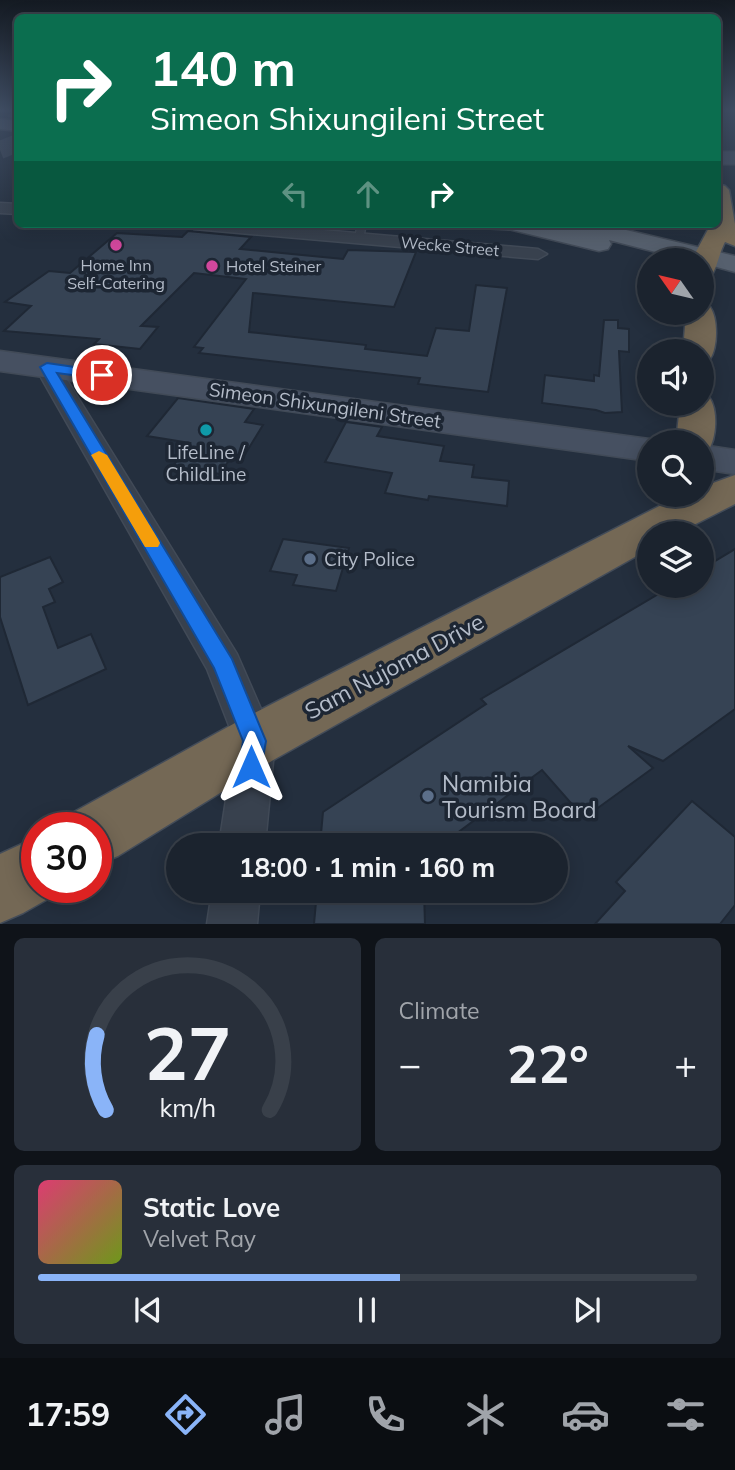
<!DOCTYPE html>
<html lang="en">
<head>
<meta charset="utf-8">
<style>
	body { margin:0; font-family:Mulish,sans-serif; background:#282f3a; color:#f1f3f6; height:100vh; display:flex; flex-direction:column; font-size:26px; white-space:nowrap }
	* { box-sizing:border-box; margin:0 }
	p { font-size:23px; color:#a0a4aa }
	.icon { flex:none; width:38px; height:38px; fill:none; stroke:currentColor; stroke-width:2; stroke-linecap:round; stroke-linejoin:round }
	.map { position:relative; height:924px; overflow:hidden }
	.drawer { display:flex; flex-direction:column; gap:14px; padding:14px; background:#0f1319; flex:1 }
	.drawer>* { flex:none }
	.banner { position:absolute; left:14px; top:14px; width:707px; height:214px; border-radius:10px; box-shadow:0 4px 18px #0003,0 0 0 2px #39404a; background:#0b6e4f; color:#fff; overflow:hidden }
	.needle { width:46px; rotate:304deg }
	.fabs { position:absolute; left:637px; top:248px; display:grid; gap:14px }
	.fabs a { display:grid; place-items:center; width:77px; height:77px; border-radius:50%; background:#1b232e; box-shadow:0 4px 18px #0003,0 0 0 2px #39404a; font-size:35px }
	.speed { position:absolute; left:21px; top:812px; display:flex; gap:14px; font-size:35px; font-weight:700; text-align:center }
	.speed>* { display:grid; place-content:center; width:91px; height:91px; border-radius:50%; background:#1b232e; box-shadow:0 4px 18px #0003,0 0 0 2px #39404a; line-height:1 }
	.speed .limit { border:10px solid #d22; background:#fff; color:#111 }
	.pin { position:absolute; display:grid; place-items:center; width:60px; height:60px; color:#fff; margin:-30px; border:4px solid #fff; border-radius:50%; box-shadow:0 2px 7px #0007 }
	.me { position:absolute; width:77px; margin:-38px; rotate:0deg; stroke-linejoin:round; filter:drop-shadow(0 0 5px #0008) }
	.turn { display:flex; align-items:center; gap:24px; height:147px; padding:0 21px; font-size:32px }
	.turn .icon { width:91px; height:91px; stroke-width:2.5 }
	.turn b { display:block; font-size:49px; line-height:60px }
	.lanes { display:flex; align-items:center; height:66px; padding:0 21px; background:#0003; justify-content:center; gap:35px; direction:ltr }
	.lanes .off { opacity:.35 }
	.big { font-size:52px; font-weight:700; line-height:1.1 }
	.drawer .card { flex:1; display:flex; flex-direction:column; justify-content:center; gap:10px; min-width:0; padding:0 24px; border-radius:10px; background:#282f3a }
	.drawer .dial { align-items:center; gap:0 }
	.dial svg { height:182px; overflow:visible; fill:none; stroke:#39404a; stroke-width:7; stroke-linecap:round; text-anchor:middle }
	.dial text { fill:#f1f3f6; stroke:none }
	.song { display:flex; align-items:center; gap:21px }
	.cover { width:84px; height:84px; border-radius:10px; background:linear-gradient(135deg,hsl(340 70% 55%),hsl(80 70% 35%)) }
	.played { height:7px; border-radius:4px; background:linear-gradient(90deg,#8ab4f8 55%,#39404a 55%) }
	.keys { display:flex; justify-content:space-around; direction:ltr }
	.heat { display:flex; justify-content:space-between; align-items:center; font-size:38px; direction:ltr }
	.drawer .tiles { flex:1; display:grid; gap:14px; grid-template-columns:1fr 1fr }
	.card:last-child { grid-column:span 2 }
	.trip { position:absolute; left:166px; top:833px; width:402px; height:70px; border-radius:35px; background:#1b232e; box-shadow:0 4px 18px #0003,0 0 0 2px #39404a; font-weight:700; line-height:70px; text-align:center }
	.menu { display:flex; height:112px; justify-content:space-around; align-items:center; background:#0b0e12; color:#a0a4aa }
	.menu .icon { width:49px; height:49px }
	.menu .selected { color:#8ab4f8 }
	.menu b { font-size:32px; color:#f1f3f6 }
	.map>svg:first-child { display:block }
	.building { fill:#364354; stroke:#1f2835; stroke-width:2 }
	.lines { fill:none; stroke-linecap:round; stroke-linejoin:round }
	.secondary-tunnel { stroke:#3a4453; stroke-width:18; stroke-dasharray:18 9; stroke-linecap:butt }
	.lane-casing { stroke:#414a57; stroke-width:3 }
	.street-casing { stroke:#414a57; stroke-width:3 }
	.secondary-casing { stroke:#414a57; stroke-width:3 }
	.primary-casing { stroke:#414a57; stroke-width:3 }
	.highway-casing { stroke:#434c59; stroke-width:3 }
	.lane { fill:#38414e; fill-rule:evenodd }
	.street { fill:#38414e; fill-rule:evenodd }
	.secondary { fill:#465061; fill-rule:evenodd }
	.primary { fill:#56606e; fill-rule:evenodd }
	.highway { fill:#746855; fill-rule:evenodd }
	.route { fill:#1a73e8; stroke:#114b97; stroke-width:2 }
	.slow { fill:#f59e0b }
	.hotel-dot { fill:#d1479c; stroke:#1d2633; stroke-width:2.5 }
	.culture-dot { fill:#0f9aa8; stroke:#1d2633; stroke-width:2.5 }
	.service-dot { fill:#5c6f8a; stroke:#1d2633; stroke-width:2.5 }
	.labels { text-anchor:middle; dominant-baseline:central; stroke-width:7; stroke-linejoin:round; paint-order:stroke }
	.far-street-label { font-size:16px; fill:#b4bcc9; stroke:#1d2633 }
	.far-poi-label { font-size:16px; fill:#b4bcc9; stroke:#1d2633 }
	.street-label { font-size:19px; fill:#b4bcc9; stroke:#1d2633 }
	.poi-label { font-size:19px; fill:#b4bcc9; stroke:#1d2633 }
	.near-street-label { font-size:23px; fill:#b4bcc9; stroke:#1d2633 }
	.near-poi-label { font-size:23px; fill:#b4bcc9; stroke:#1d2633; text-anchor:start }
</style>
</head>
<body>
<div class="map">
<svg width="735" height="924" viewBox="0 0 735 924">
	<rect width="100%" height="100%" fill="#242f3e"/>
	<g class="building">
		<path d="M188,231L251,237L240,249L343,259L348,250L416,252L394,307L253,293L249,332L366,345L365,349L427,356L436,328L469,331L476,285L507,288L488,392L418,384L420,378L199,353L203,348L194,347L246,279L194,273L141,326L158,327L140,349L94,344L99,339L4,331L31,306L5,302L49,271L70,273L117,233L182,237Z"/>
		<path d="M604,320H618V328L629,329V352L619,351L622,412L605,413L596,410L542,403L545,375L594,381V375L599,376Z"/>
		<path d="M178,398L254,409L245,422L263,425L244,456L233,454L220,474L173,466L190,443L147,436Z"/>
		<path d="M346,422L382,427L377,436L444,446L440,461L474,465L472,477L509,481L507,506L429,496L428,500L385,493L392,473L325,462Z"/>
		<path d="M283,539L349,548L336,591L293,585L297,575L270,571Z"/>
		<path d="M735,549V709L663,761L628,746L653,768L584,818L542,770L441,845H320L323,812L486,704L481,699L672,586H702V569Z"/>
		<path d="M50,557L63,582L49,589L55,602L43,607L58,648L91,634L106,669L28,705L0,617V577Z"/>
		<path d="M692,801L735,837V905L720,924H595L625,891L616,882Z"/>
		<path d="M317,891H424L425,924H314Z"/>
	</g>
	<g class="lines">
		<path class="secondary-tunnel" d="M0,150L18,143"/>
		<g class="lane-casing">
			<g id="lane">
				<path d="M18,112V116H9Z"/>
				<path d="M358,224H366L363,238L359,241L355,238Z"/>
				<path d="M456,224H514L527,227L523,230L460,227Z"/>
			</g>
		</g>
		<g class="street-casing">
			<g id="street">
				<path d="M0,203L18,204V214L0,213Z"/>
				<path d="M186,224H253L538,249L547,254L538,259L194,229Z"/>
				<path d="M47,360L55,362L59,367L237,654L275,741L265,845H219L235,741L207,669L35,367L39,362Z"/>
				<path d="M212,891H260L257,924H207Z"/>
			</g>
		</g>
		<g class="secondary-casing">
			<g id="secondary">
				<rect x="718" y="152" width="17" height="12"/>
				<path d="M0,351L649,439L663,443H649V461L0,371Z"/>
				<path d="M702,445L735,450V474L702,469Z"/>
			</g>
		</g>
		<g class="primary-casing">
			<g id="primary">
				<path d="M0,119L18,121V131L0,129Z"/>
				<path d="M504,224H546L563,228L560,224H601L735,256V272L702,263V261H691L609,240L611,244L608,249L599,251L508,229Z"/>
			</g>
		</g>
		<g class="highway-casing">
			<g id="highway">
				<path d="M718,184L725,186L729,190L735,224V246L725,242C719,253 718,266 711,276L702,278V261H691L711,224H718Z"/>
				<path d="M702,305L710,307C718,318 718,347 710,359L702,361V352H683L686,313H702Z"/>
				<path d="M702,395L709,397C718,409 717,438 708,451L702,453V443H676L680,404H702Z"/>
				<path d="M735,475V504L676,534H649V549L275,759L118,856L96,865V828H67L74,812L235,723L681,495H702V487Z"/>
				<path d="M37,837V887H62L60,892L23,913L0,923V854Z"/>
			</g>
		</g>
		<use href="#lane" class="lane"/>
		<use href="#street" class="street"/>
		<use href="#secondary" class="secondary"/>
		<use href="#primary" class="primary"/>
		<use href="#highway" class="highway"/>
	</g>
	<linearGradient id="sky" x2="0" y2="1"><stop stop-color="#141a22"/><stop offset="0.46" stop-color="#3f4d63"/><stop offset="1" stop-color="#3f4d63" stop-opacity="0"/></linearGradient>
	<rect width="735" height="240" fill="url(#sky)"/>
	<path class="route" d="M47,363L102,371L108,375L102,379L57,373L232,659L266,741L260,775L251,778L243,775L239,767L243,741L214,668L40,367Z"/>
	<path class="slow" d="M99,451L107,455L158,539L160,543L158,547H145L91,455Z"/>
	<g class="hotel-dot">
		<circle cx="116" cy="245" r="7"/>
		<circle cx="212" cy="266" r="7"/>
	</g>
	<circle class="culture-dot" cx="206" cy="430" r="7"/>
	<g class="service-dot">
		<circle cx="310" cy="559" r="7"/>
		<circle cx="428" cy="796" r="7"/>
	</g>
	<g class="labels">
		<g class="far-street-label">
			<text transform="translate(450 246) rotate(5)">Wecke Street</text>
		</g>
		<g class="far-poi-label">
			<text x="116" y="265">Home Inn<tspan x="116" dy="18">Self-Catering</tspan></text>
			<text x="226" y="266" text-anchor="start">Hotel Steiner</text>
		</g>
		<g class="street-label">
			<text transform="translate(325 405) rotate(8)">Simeon Shixungileni Street</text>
		</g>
		<g class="poi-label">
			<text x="206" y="452">LifeLine /<tspan x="206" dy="22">ChildLine</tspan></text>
			<text x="324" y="559" text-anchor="start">City Police</text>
		</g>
		<g class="near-street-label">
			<text transform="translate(394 666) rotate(-28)">Sam Nujoma Drive</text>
		</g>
		<g class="near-poi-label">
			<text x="442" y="783">Namibia<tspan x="442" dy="26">Tourism Board</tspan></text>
		</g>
	</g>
</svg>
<div class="fabs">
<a><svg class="needle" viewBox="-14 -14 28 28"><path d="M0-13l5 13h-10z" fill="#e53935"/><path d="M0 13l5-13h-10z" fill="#a0a4aa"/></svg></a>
<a><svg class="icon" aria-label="sound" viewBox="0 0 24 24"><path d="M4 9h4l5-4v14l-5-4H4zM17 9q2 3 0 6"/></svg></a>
<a><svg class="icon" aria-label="search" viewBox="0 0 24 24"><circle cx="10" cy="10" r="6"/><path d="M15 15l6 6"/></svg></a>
<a><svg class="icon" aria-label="layers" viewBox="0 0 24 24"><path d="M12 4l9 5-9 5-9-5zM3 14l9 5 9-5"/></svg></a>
</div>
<div class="speed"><div class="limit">30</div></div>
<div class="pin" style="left:102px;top:375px;background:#d93025"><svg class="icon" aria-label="arrive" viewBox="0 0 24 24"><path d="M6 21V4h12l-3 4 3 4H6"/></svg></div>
<svg class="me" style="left:251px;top:767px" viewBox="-20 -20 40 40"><path d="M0-17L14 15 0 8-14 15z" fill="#1a73e8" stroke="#fff" stroke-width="4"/></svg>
<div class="trip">18:00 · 1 min · 160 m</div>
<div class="banner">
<div class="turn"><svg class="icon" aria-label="right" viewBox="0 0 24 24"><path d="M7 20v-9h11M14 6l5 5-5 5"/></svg><div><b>140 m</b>Simeon Shixungileni Street</div></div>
<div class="lanes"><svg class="icon off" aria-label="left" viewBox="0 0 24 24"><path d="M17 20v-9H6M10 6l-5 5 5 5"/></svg><svg class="icon off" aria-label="ahead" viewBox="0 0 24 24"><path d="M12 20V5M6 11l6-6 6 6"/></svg><svg class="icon" aria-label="right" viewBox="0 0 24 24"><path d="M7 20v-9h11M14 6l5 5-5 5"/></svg></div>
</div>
</div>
<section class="drawer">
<div class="tiles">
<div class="card dial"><svg viewBox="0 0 100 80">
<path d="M14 69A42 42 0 1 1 86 69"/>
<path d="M14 69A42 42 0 0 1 10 36" stroke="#8ab4f8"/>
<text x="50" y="56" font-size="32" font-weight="700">27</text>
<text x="50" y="72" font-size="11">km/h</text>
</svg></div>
<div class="card"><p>Climate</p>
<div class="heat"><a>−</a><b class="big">22°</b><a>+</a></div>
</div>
<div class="card">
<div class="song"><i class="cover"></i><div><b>Static Love</b><p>Velvet Ray</p></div></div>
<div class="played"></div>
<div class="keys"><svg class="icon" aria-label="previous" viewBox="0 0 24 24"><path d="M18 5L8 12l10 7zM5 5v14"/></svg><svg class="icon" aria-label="pause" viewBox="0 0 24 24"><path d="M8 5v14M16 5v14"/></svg><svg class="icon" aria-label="next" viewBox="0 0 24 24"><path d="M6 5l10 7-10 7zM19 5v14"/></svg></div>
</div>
</div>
</section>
<nav class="menu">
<b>17:59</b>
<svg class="icon selected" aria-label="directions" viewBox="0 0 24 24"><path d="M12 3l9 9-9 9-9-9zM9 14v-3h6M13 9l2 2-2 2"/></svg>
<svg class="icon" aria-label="music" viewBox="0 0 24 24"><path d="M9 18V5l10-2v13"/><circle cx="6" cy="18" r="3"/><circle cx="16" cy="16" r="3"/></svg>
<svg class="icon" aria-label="phone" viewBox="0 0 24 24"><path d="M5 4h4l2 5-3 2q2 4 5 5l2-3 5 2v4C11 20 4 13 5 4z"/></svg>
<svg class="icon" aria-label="climate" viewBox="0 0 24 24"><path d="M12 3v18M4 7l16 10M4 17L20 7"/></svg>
<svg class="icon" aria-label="car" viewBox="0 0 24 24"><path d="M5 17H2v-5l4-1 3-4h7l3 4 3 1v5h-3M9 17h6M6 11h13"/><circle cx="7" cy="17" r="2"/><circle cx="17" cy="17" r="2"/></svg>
<svg class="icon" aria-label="filters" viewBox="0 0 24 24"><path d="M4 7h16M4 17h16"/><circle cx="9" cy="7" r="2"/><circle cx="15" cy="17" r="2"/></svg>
</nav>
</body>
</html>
